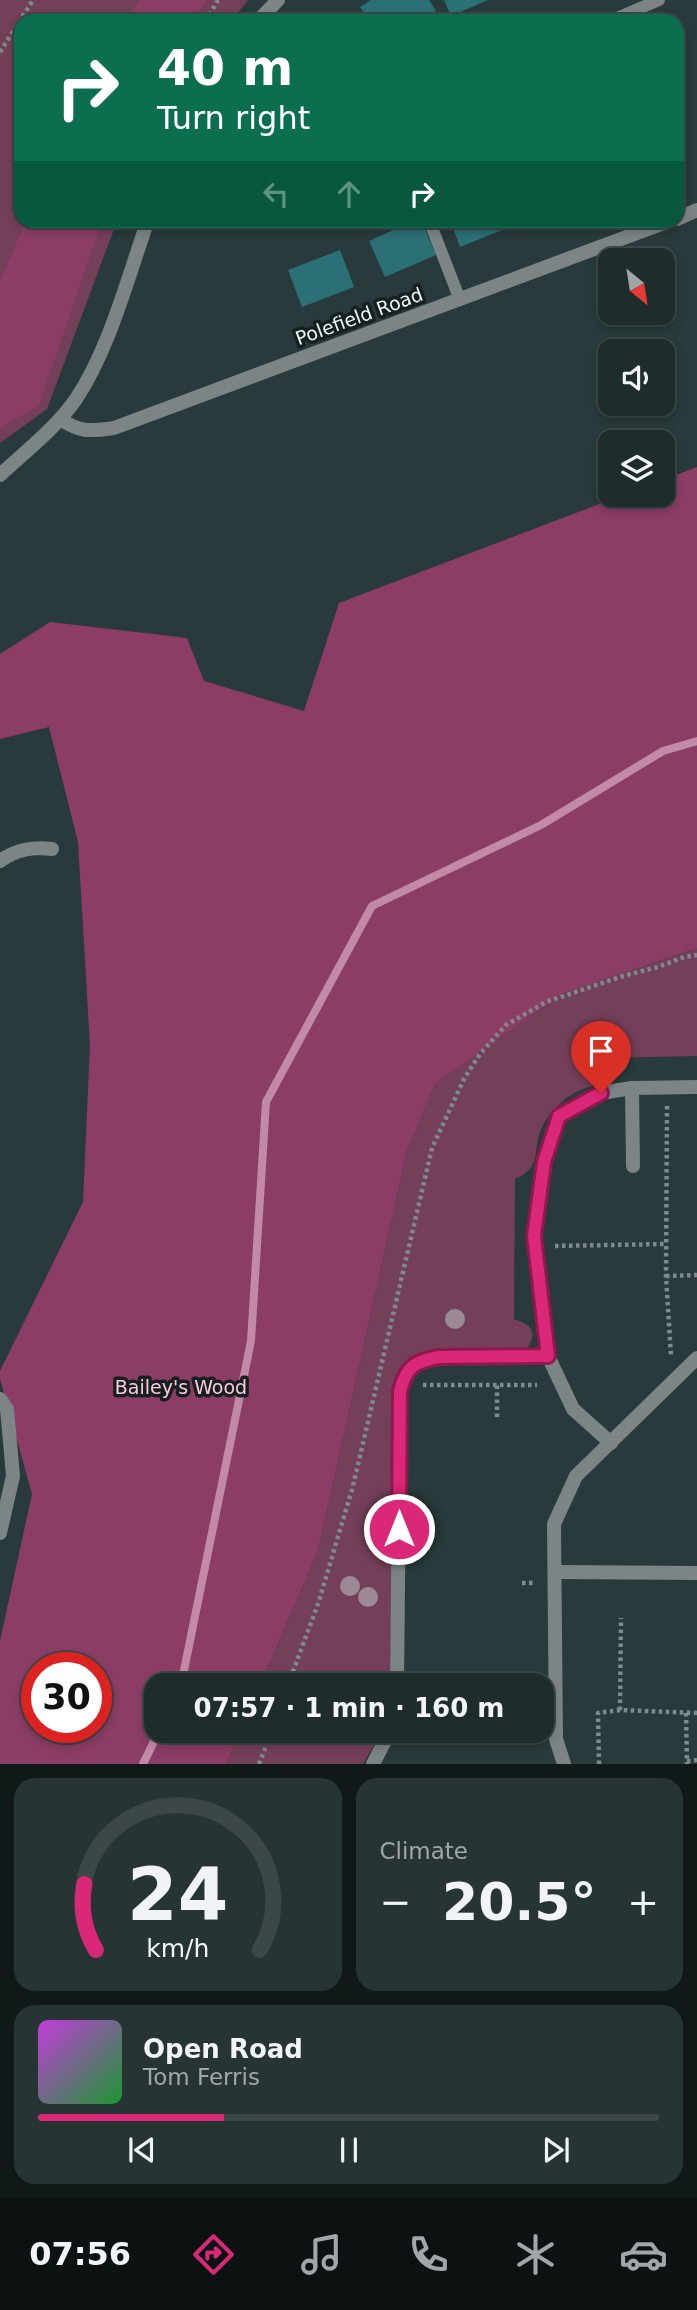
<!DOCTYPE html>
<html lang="en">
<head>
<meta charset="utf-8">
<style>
	body { margin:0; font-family:"DejaVu Sans",sans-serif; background:#263434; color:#f1f3f6; height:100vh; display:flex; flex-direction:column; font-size:26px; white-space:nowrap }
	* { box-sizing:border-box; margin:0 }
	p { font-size:23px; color:#a1a7a9 }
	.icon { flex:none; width:38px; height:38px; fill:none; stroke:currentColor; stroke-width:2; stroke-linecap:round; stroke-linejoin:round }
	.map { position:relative; height:1764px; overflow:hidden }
	.side { display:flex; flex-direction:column; gap:14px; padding:14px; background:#101818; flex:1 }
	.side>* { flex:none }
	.hud { position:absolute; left:14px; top:14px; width:670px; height:214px; border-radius:21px; box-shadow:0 4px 10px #0003,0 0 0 2px #3c4848; background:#0b6e4f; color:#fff; overflow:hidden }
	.needle { width:46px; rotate:150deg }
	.tools { position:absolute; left:598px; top:248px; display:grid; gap:14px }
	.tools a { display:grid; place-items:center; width:77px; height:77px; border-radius:14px; background:#1e2c2c; box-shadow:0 4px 10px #0003,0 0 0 2px #3c4848; font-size:35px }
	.speed { position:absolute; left:21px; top:1652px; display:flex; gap:14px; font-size:35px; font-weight:700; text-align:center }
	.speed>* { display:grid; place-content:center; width:91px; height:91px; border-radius:50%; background:#1e2c2c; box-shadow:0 4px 10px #0003,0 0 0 2px #3c4848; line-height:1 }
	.speed .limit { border:10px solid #d22; background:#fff; color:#111 }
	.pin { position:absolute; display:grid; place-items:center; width:60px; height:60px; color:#fff; margin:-72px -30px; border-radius:50% 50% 50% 0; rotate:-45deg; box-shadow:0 0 7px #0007 }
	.pin .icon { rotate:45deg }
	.me { position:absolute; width:77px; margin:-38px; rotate:0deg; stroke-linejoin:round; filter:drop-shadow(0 0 5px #0008) }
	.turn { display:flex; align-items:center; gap:24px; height:147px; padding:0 28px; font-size:32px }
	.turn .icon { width:91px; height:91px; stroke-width:2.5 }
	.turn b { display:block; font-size:49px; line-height:60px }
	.lanes { display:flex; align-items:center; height:66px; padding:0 28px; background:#0003; justify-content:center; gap:35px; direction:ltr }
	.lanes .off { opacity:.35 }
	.big { font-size:52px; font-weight:700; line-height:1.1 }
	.side .card { flex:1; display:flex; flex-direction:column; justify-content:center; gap:10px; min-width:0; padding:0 24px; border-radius:21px; background:#263434 }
	.side .dial { align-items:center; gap:0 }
	.dial svg { height:182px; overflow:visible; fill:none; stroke:#3c4848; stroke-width:7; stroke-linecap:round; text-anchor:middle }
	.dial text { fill:#f1f3f6; stroke:none }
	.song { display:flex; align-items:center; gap:21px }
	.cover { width:84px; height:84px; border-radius:10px; background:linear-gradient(135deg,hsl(290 70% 55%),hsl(130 70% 35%)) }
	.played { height:7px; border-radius:4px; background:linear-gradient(90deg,#db2777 30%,#3c4848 30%) }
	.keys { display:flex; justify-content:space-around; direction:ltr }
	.heat { display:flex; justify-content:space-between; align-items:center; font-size:38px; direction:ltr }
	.side .tiles { flex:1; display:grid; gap:14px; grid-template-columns:1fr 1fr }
	.card:last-child { grid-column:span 2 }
	.trip { position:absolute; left:144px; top:1673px; width:410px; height:70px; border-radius:21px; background:#1e2c2c; box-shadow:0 4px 10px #0003,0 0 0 2px #3c4848; font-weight:700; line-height:70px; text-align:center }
	.tab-bar { display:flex; height:112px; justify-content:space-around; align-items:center; background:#0c1212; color:#a1a7a9 }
	.tab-bar .icon { width:49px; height:49px }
	.tab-bar .active { color:#db2777 }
	.tab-bar b { font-size:32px; color:#f1f3f6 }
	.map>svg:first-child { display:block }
	.green { fill:#743f59 }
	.forest { fill:#8b3d65; fill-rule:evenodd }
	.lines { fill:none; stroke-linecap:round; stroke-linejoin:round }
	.stream { stroke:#c18aa7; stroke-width:8 }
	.building { fill:#2b7077 }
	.path { stroke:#7c8b8c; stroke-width:4.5; stroke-dasharray:3.5 3.5; stroke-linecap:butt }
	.service { stroke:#7c8485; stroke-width:12 }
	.minor { stroke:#7c8485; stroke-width:14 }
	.tertiary { stroke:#7c8485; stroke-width:14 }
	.tree { fill:#9b8995 }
	.route-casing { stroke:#8e194d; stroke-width:18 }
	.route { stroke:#db2777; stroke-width:12 }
	.labels { text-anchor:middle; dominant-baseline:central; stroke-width:7; stroke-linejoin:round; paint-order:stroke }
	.street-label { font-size:19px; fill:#ecf7f8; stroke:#181f20 }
	.park-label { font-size:19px; fill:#f9cade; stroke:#181f20 }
</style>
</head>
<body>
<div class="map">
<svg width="697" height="1764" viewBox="0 0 697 1764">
	<rect width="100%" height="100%" fill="#283a3b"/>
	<g class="green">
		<path d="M0,0H248L231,21H21V220L117,221L47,409L0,443Z"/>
		<path d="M697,948V1056L607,1058C606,1065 606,1073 602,1079C597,1087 586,1087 578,1091C565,1097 550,1112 543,1125C531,1148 544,1167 515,1179L514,1319C533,1326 539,1333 525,1350L423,1352L401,1367L395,1381L390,1685H260L318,1551L407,1151L435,1084L562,994Z"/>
		<path d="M241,1731H382L363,1764H226Z"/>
	</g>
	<g class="forest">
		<path d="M140,0H206L193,21H126Z"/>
		<path d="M26,221H102L39,405L0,428V281Z"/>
		<path d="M697,467V948L562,994L435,1084L407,1151L318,1551L260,1685H156V1731H241L226,1764H0V1641L32,1494L0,1379V1371L83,1202L90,1045L78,842L49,727L0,739V654L50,622L187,638L204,681L304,711L339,603L623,495H663V480ZM37,1668H96V1727H37Z"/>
	</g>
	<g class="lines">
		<g class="stream">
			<path d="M181,1685L251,1341L266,1102L372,906L541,825L663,751L697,741"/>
			<path d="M143,1764L159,1731"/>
		</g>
	</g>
	<g class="building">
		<path d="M371,0H429L436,11L421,21H370L360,7Z"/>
		<path d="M444,0H488L451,16Z"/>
		<path d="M416,220H421L436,255L385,277L369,241Z"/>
		<path d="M450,220H510L512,226L460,247Z"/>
		<path d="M340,250L354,287L302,307L288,270Z"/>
	</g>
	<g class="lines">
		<g class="path">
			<path d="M206,21L218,0"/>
			<path d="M0,52L33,0"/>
			<path d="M667,1106L666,1276L671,1356"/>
			<path d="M555,1246L666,1244"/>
			<path d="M666,1276L697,1275"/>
			<path d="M423,1385H537"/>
			<path d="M497,1417V1385"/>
			<path d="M522,1583H535"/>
			<path d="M288,1685L319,1601L353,1486L432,1148L464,1079L480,1054L506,1025L546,1002L623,976L658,967L684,957L697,955"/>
			<path d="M620,1710L621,1618"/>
			<path d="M686,1713L687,1764"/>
			<path d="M687,1761L697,1760"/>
			<path d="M259,1764L272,1731"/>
			<path d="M599,1764L598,1713L620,1710L697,1713"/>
		</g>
		<g class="service">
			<path d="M610,21L659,0"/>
			<path d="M429,220L460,300"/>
		</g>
		<g class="minor">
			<path d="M677,219L697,210"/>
			<path d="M60,419C81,433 90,431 114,428L672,220"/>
			<path d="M0,861C17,849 32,847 52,849"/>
			<path d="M632,1088L633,1166"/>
			<path d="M0,1399L7,1409L13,1476L0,1533"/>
			<path d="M611,1443L573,1409L548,1356L534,1236L544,1162L559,1116L601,1093L632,1088L697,1087"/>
			<path d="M555,1572L697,1573"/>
			<path d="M397,1685L400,1391C406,1367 415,1361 439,1357L548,1356"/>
			<path d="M373,1764L390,1731"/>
			<path d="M564,1764L556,1739L554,1524L576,1476L697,1358"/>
		</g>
		<g class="tertiary">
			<path d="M258,21L278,0"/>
			<path d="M0,475C26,451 56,428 76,399C109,350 128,277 148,220"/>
		</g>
	</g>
	<g class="tree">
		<circle cx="455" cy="1319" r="10"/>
		<circle cx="350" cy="1586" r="10"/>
		<circle cx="368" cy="1597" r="10"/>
	</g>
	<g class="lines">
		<g class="route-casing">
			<path id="route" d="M399,1529L400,1391C406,1367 415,1361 439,1357L548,1356L534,1236L544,1162L559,1116L601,1093"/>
		</g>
		<use href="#route" class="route"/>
	</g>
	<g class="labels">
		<g class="street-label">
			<text transform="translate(359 316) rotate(-20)">Polefield Road</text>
		</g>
		<g class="park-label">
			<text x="181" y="1387">Bailey's Wood</text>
		</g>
	</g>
</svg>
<div class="tools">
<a><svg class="needle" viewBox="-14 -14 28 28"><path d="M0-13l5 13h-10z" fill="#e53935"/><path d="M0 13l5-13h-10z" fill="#a1a7a9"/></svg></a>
<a><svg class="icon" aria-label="sound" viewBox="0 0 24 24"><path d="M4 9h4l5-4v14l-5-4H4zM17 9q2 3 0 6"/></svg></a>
<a><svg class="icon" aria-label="layers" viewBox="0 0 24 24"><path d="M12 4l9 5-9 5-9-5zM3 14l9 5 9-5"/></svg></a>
</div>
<div class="speed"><div class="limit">30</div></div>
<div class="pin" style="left:601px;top:1093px;background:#d93025"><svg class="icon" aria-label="arrive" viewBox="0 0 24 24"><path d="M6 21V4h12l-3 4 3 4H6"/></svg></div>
<svg class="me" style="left:399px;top:1529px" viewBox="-20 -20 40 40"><circle r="17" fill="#db2777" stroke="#fff" stroke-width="3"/><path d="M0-11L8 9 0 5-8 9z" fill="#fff"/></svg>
<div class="trip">07:57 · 1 min · 160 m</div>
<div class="hud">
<div class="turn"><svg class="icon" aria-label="right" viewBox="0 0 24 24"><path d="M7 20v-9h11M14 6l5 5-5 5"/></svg><div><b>40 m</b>Turn right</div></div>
<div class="lanes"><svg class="icon off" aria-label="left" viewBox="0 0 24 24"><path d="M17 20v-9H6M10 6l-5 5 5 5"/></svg><svg class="icon off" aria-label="ahead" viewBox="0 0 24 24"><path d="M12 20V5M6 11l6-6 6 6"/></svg><svg class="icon" aria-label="right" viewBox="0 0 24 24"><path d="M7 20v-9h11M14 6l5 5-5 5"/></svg></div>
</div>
</div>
<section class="side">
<div class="tiles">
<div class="card dial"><svg viewBox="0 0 100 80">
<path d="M14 69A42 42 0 1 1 86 69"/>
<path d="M14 69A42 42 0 0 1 9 40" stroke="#db2777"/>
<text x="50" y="56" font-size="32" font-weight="700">24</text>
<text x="50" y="72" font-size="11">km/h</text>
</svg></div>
<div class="card"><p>Climate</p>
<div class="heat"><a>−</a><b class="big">20.5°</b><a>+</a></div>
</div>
<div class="card">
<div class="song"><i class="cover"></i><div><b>Open Road</b><p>Tom Ferris</p></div></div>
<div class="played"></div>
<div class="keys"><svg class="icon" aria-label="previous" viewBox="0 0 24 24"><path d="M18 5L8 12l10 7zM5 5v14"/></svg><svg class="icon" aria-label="pause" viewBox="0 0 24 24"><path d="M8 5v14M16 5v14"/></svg><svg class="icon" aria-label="next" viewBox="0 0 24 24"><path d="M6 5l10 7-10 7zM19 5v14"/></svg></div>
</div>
</div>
</section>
<nav class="tab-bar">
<b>07:56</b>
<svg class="icon active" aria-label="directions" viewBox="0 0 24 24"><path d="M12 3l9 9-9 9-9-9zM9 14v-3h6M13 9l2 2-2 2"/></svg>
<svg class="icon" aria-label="music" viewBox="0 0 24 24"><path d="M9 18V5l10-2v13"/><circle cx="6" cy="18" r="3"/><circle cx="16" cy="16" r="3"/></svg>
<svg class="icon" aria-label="phone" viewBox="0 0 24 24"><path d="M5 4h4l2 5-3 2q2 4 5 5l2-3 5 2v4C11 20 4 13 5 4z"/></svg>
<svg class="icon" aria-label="climate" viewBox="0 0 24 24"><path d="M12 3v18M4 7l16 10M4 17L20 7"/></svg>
<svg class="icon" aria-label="car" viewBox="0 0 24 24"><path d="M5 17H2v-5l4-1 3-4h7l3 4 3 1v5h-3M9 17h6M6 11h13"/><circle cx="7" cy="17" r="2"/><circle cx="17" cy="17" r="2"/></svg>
</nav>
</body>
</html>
